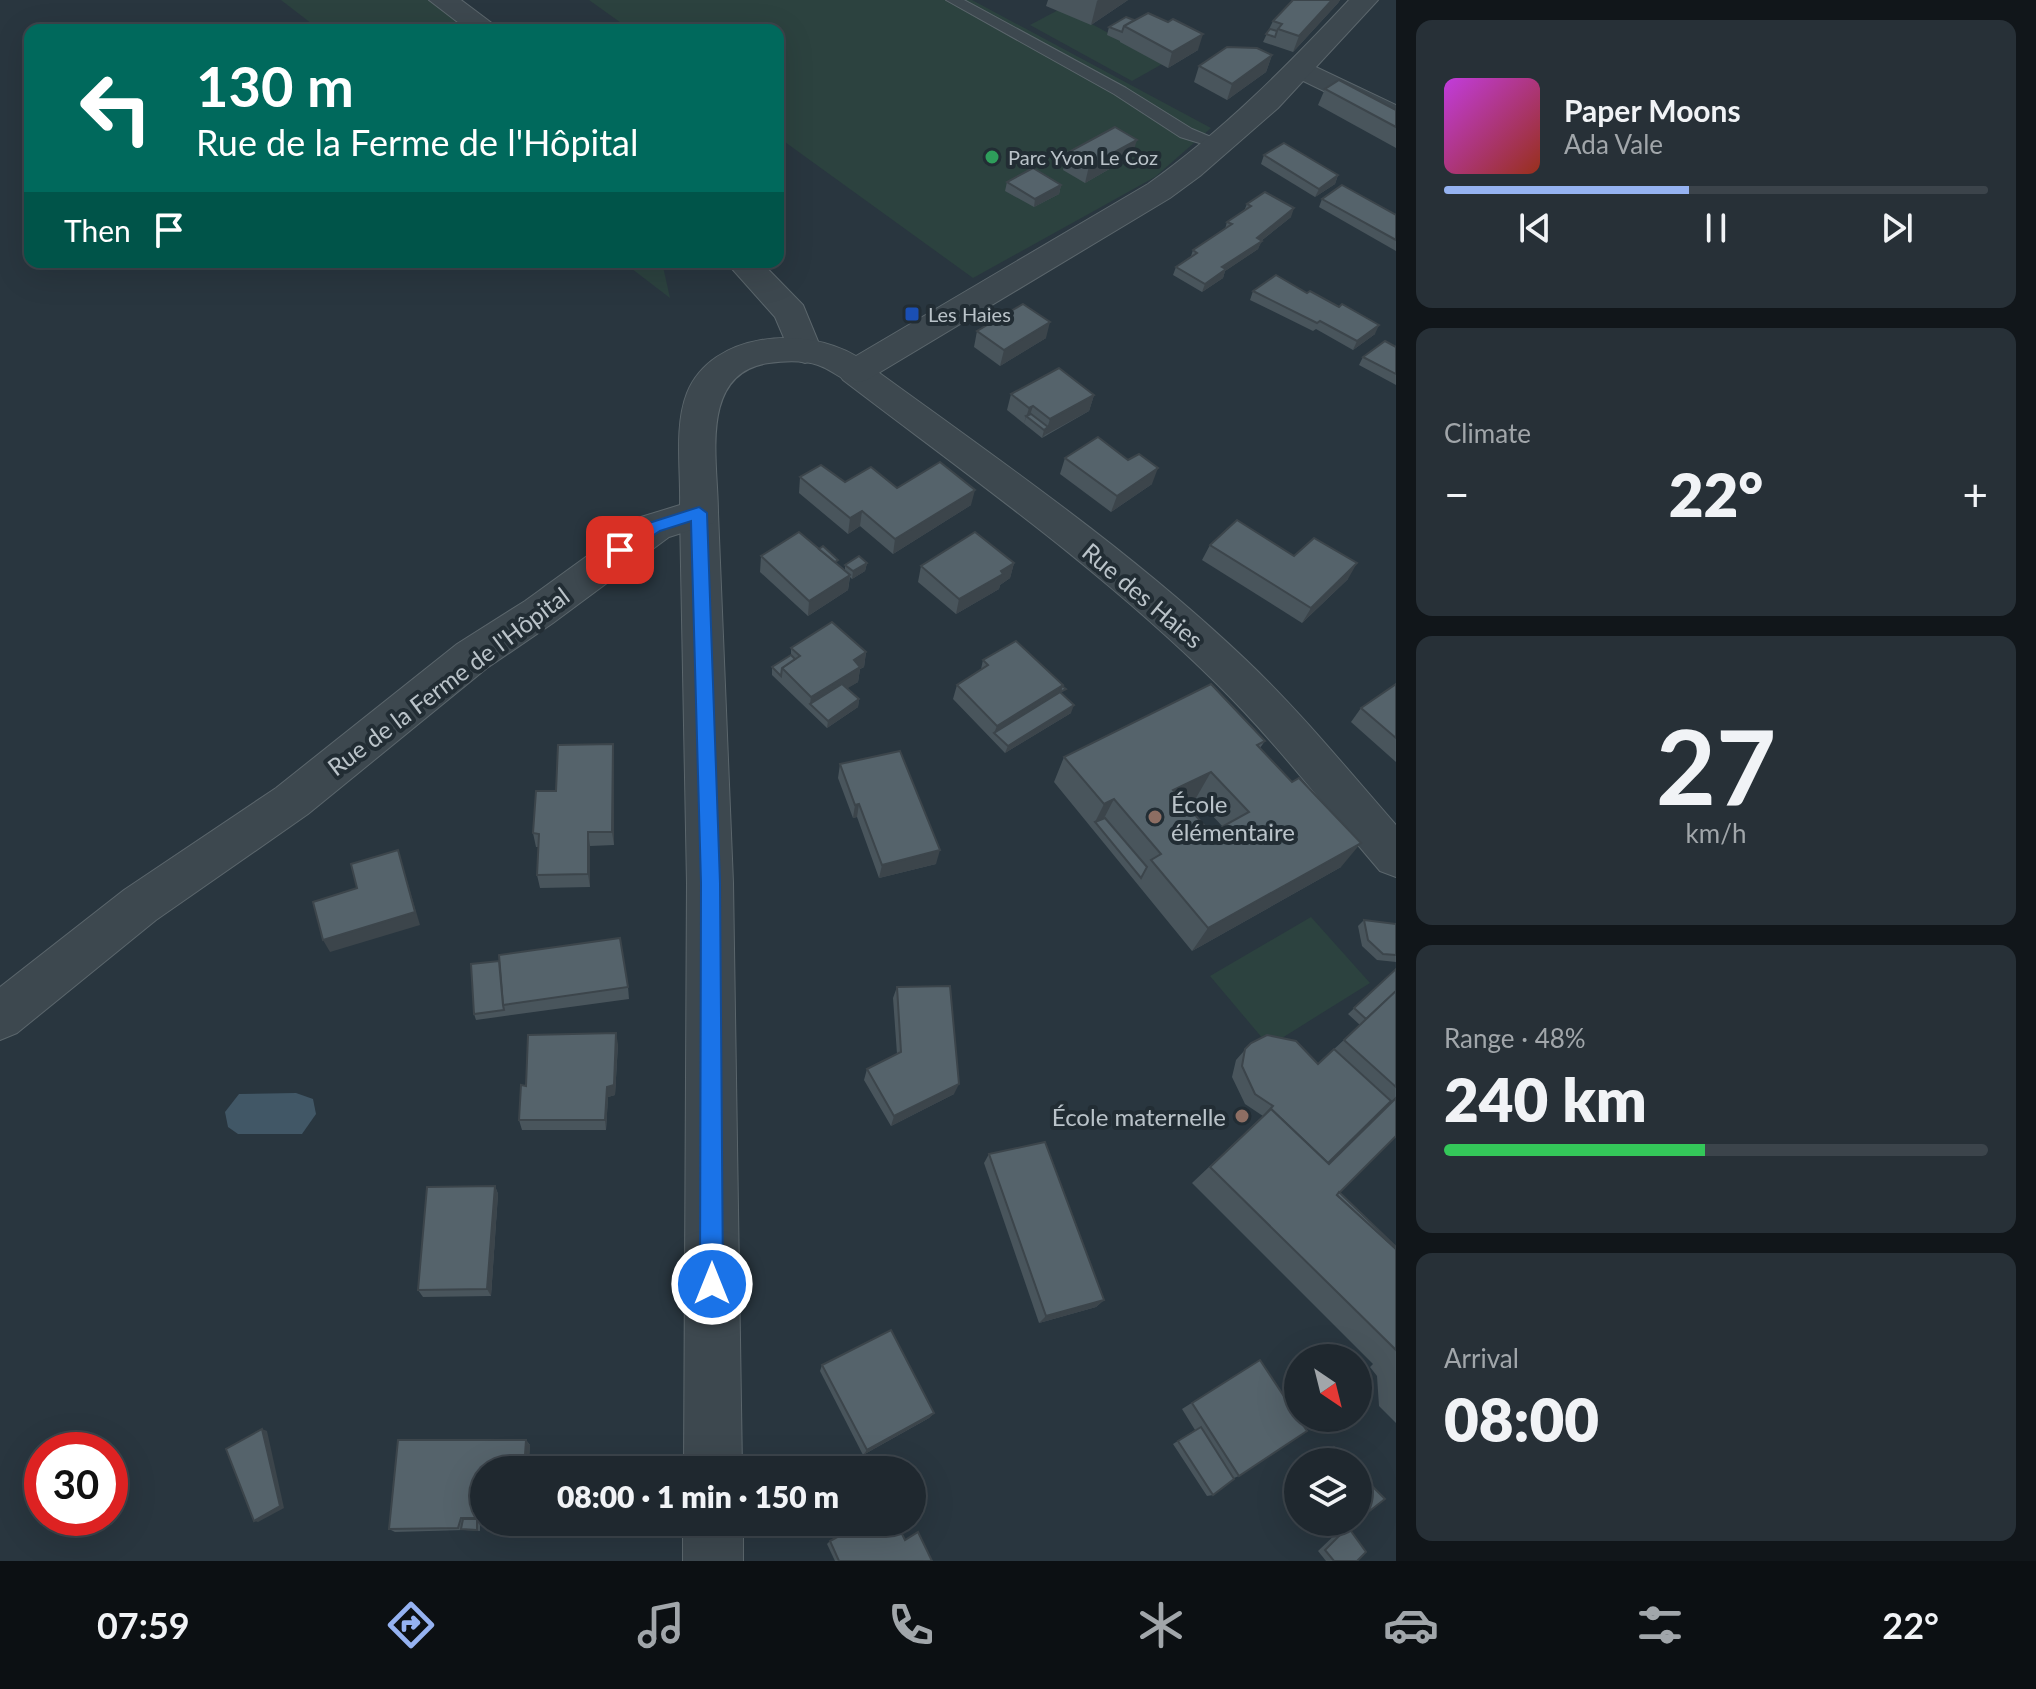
<!DOCTYPE html>
<html lang="en">
<head>
<meta charset="utf-8">
<style>
	body { margin:0; font-family:Lato,sans-serif; background:#273037; color:#f1f3f6; height:100vh; display:flex; flex-direction:column; font-size:30px; white-space:nowrap }
	* { box-sizing:border-box; margin:0 }
	p { font-size:26px; color:#a1a6aa }
	.icon { flex:none; width:44px; height:44px; fill:none; stroke:currentColor; stroke-width:2; stroke-linecap:round; stroke-linejoin:round }
	.map { position:relative; flex:1; overflow:hidden }
	.panel { display:flex; flex-direction:column; gap:20px; padding:20px; background:#11161a; width:640px }
	.panel>* { flex:none }
	.banner { position:absolute; left:24px; top:24px; width:760px; height:244px; border-radius:16px; box-shadow:0 8px 32px #0002,0 0 0 2px #3c444b; background:#00695c; color:#fff; overflow:hidden }
	.needle { width:52px; rotate:145deg }
	.fabs { position:absolute; left:1284px; top:1344px; display:grid; gap:16px }
	.fabs a { display:grid; place-items:center; width:88px; height:88px; border-radius:50%; background:#1f282f; box-shadow:0 8px 32px #0002,0 0 0 2px #3c444b; font-size:40px }
	.speed { position:absolute; left:24px; top:1432px; display:flex; gap:16px; font-size:40px; font-weight:700; text-align:center }
	.speed>* { display:grid; place-content:center; width:104px; height:104px; border-radius:50%; background:#1f282f; box-shadow:0 8px 32px #0002,0 0 0 2px #3c444b; line-height:1 }
	.speed .limit { border:12px solid #d22; background:#fff; color:#111 }
	.pin { position:absolute; display:grid; place-items:center; width:68px; height:68px; color:#fff; margin:-34px; border-radius:16px; box-shadow:0 4px 12px #0006 }
	.me { position:absolute; width:88px; margin:-44px; rotate:0deg; stroke-linejoin:round; filter:drop-shadow(0 0 6px #0008) }
	.turn { display:flex; align-items:center; gap:28px; height:168px; padding:0 40px; font-size:36px }
	.turn .icon { width:104px; height:104px; stroke-width:2.5 }
	.turn b { display:block; font-size:56px; line-height:68px }
	.then { display:flex; align-items:center; height:76px; padding:0 40px; background:#0003; gap:16px; font-size:30px }
	.big { font-size:60px; font-weight:800; line-height:1.1 }
	.panel .widget { flex:1; display:flex; flex-direction:column; justify-content:center; gap:12px; min-width:0; padding:0 28px; border-radius:16px; background:#273037 }
	.panel .dial { align-items:center; gap:0 }
	.dial b { font-size:104px; line-height:1 }
	.song { display:flex; align-items:center; gap:24px }
	.cover { width:96px; height:96px; border-radius:12px; background:linear-gradient(135deg,hsl(290 70% 55%),hsl(10 70% 35%)) }
	.played { height:8px; border-radius:4px; background:linear-gradient(90deg,#95b2f1 45%,#3c444b 45%) }
	.keys { display:flex; justify-content:space-around; direction:ltr }
	.heat { display:flex; justify-content:space-between; align-items:center; font-size:44px; direction:ltr }
	.charge { height:12px; border-radius:6px; background:linear-gradient(90deg,#34c759 48%,#3c444b 0) }
	.trip { position:absolute; left:470px; top:1456px; width:456px; height:80px; border-radius:40px; background:#1f282f; box-shadow:0 8px 32px #0002,0 0 0 2px #3c444b; font-weight:800; line-height:80px; text-align:center }
	.menu { display:flex; height:128px; justify-content:space-around; align-items:center; background:#0c1013; color:#a1a6aa }
	.menu .icon { width:56px; height:56px }
	.menu .selected { color:#95b2f1 }
	.menu b { font-size:36px; color:#f1f3f6 }
	main { display:flex; flex:1; min-height:0 }
	.map>svg:first-child { display:block }
	.green { fill:#2c423f }
	.water { fill:#415766 }
	.lines { fill:none; stroke-linecap:round; stroke-linejoin:round }
	.service-casing { stroke:#5b666c; stroke-width:2 }
	.minor-casing { stroke:#5b666c; stroke-width:2 }
	.tertiary-casing { stroke:#5b666c; stroke-width:2 }
	.service { fill:#3d484f; fill-rule:evenodd }
	.minor { fill:#3d484f; fill-rule:evenodd }
	.tertiary { fill:#3d484f; fill-rule:evenodd }
	.wall { fill:#49555c; fill-rule:evenodd }
	.shaded-wall { fill:#3c454b }
	.building { fill:#55636b; stroke:#3c454b; stroke-width:2; fill-rule:evenodd }
	.route { fill:#1a73e8; stroke:#114b97; stroke-width:2 }
	.leisure-dot { fill:#2e9e5b; stroke:#222d34; stroke-width:3 }
	.transit-dot { fill:#1a4fb4; stroke:#222d34; stroke-width:3 }
	.education-dot { fill:#8d6e63; stroke:#222d34; stroke-width:3 }
	.labels { text-anchor:middle; dominant-baseline:central; stroke-width:8; stroke-linejoin:round; paint-order:stroke }
	.far-poi-label { font-size:20px; fill:#bac3c9; stroke:#222d34; text-anchor:start }
	.street-label { font-size:24px; fill:#bac3c9; stroke:#222d34 }
	.poi-label { font-size:24px; fill:#bac3c9; stroke:#222d34; text-anchor:start }
</style>
</head>
<body>
<main>
<div class="map">
<svg width="1396" height="1561" viewBox="0 0 1396 1561">
	<rect width="100%" height="100%" fill="#29363f"/>
	<g class="green">
		<path d="M281,0H442L478,30H320Z"/>
		<path d="M589,0H972L1211,128L1155,177L973,278L778,137V30H631Z"/>
		<path d="M1062,8L1164,63L1132,81L1030,25Z"/>
		<path d="M623,262H662L670,298Z"/>
		<path d="M1311,917L1370,983L1269,1046L1210,976Z"/>
	</g>
	<path class="water" d="M296,1093L313,1099L316,1114L302,1134H238L228,1127L225,1112L239,1094Z"/>
	<g class="lines">
		<g class="service-casing">
			<path id="service" d="M946,0H964L1126,88L1192,129L1230,145L1222,150L1180,137L1114,94Z"/>
		</g>
		<g class="minor-casing">
			<g id="minor">
				<path d="M429,0H461L501,30H468Z"/>
				<path d="M1301,60L1396,105V126L1291,75L1287,69L1291,63Z"/>
				<path d="M726,262H761L803,305L822,351L817,359L805,363L793,359L775,317Z"/>
				<path d="M855,360L867,364C996,458 1129,549 1245,659C1299,710 1347,769 1396,825V877L1380,871C1326,808 1275,741 1216,683C1102,570 970,477 843,380L837,372L843,364Z"/>
				<path d="M699,499L713,503L718,513L733,883L742,1470H684L687,883L680,513L685,503Z"/>
				<rect x="683" y="1522" width="60" height="39"/>
			</g>
		</g>
		<g class="tertiary-casing">
			<path id="tertiary" d="M1349,0H1378L1278,108L1200,176L1170,198L867,380C845,387 838,372 818,365C803,360 784,361 769,363C698,373 718,461 718,513L713,523L669,537L553,623L487,668L308,814L156,920L17,1033L0,1040V987L124,890L276,788L457,644L525,601L641,517L680,505C681,470 674,426 687,393C712,332 804,325 856,356L1148,184C1223,131 1286,67 1349,0Z"/>
		</g>
		<use href="#service" class="service"/>
		<use href="#minor" class="minor"/>
		<use href="#tertiary" class="tertiary"/>
	</g>
	<g class="wall">
		<path d="M1048,0H1128L1091,25L1046,6Z"/>
		<path d="M1293,0H1340L1338,3L1293,52L1263,42L1273,21Z"/>
		<path d="M1126,17L1198,50L1168,68L1120,42V41L1107,35L1109,27Z"/>
		<path d="M1272,55L1266,72L1227,100L1194,82L1199,66Z"/>
		<path d="M1325,89L1396,110V148L1318,105Z"/>
		<path d="M1067,153L1132,156L1085,183L1063,170Z"/>
		<path d="M1264,155L1338,175L1335,184L1315,197L1261,164Z"/>
		<path d="M1007,182L1061,185L1059,194L1034,207L1005,191Z"/>
		<path d="M1322,199L1396,215V251L1319,207Z"/>
		<path d="M1247,204L1291,217L1261,241L1258,249L1225,271L1223,278L1202,292L1173,275L1176,267L1191,256L1193,250L1225,229L1227,222L1244,211Z"/>
		<path d="M1253,291L1375,334L1353,350L1316,329L1313,331L1250,300Z"/>
		<path d="M977,331L1046,338L1000,366L974,347Z"/>
		<path d="M1396,347V385L1359,365L1363,357Z"/>
		<path d="M1011,394L1094,395L1089,411L1042,438L1007,410Z"/>
		<path d="M1065,458L1128,460L1152,484L1111,512L1060,474Z"/>
		<path d="M800,477L897,488L971,505L893,554L860,526L848,534L799,493Z"/>
		<path d="M1210,545L1294,556L1348,579L1302,623L1202,560Z"/>
		<path d="M761,556L838,565L845,570V565L867,563L865,571L852,579L850,577L848,590L808,616L760,572Z"/>
		<path d="M1014,563L1010,578L1000,585L999,589L956,614L918,582L921,566Z"/>
		<path d="M791,648L866,652L864,667L860,669L858,682L847,688L859,699L858,707L827,728L772,675V667L791,655Z"/>
		<path d="M983,660L1063,695L1071,713L1005,753L953,699L957,685L981,669Z"/>
		<path d="M1396,684V762L1351,722L1361,708Z"/>
		<path d="M1265,741L1260,748L1341,867L1192,951L1054,782L1064,757ZM1196,798L1223,827L1211,833L1185,803Z"/>
		<path d="M613,744L614,758V845L590,846V887L540,888L537,875L538,847H536L533,833L556,791Z"/>
		<path d="M840,764L936,864L879,878L857,817L853,818L838,778Z"/>
		<path d="M1364,920L1396,924V962L1377,960L1362,946L1358,926Z"/>
		<path d="M471,964L628,987L629,999L476,1020L474,1014Z"/>
		<path d="M1396,969V1136L1339,1192L1396,1247V1423L1379,1406L1377,1376L1370,1367L1373,1364L1192,1183L1263,1116L1245,1104L1232,1077L1236,1060L1251,1043L1318,1064L1360,1025L1348,1014Z"/>
		<path d="M897,987L954,1094L891,1126L864,1080L867,1069L897,1054L893,998Z"/>
		<path d="M618,1044L615,1095L608,1097L606,1130H522L519,1120L526,1086Z"/>
		<path d="M989,1154L1104,1300L1096,1307L1039,1323L984,1163Z"/>
		<path d="M495,1186L498,1194L491,1296L423,1297L418,1290Z"/>
		<path d="M1260,1360L1239,1476L1234,1478L1213,1495L1207,1496L1173,1444L1195,1430L1182,1409Z"/>
		<path d="M822,1365L934,1413L929,1418L863,1455L820,1371Z"/>
		<path d="M526,1440L530,1445L528,1470H484V1521H480V1531L464,1530L395,1532L389,1529Z"/>
		<path d="M1334,1447L1349,1462H1317L1327,1449Z"/>
		<path d="M1335,1522H1355L1348,1527L1341,1529Z"/>
		<path d="M1348,1527L1357,1561H1326L1318,1551L1341,1529Z"/>
		<path d="M905,1540L932,1561H835L827,1544L830,1541Z"/>
	</g>
	<g class="shaded-wall">
		<path d="M1098,0H1128L1091,25L1097,1Z"/>
		<path d="M1332,0H1340L1338,3L1293,52L1299,36Z"/>
		<path d="M1203,34L1198,50L1168,68L1172,52Z"/>
		<path d="M1272,55L1266,72L1227,100L1232,84Z"/>
		<path d="M1137,140L1132,156L1085,183L1089,166Z"/>
		<path d="M1338,175L1335,184L1315,197L1319,189Z"/>
		<path d="M1061,185L1059,194L1034,207L1035,199Z"/>
		<path d="M1294,208L1291,217L1257,244L1262,241L1258,249L1225,271L1223,278L1202,292L1205,284L1222,267Z"/>
		<path d="M1050,322L1046,338L1000,366L1004,350Z"/>
		<path d="M1379,325L1375,334L1353,350L1357,341Z"/>
		<path d="M1094,395L1089,411L1045,435L1050,419Z"/>
		<path d="M1033,406L1029,418L1026,416L1024,424L1029,408Z"/>
		<path d="M1048,427L1045,435L1042,438L1044,430Z"/>
		<path d="M1158,468L1152,484L1111,512L1117,496Z"/>
		<path d="M975,490L971,505L893,554L895,539Z"/>
		<path d="M862,511L860,526L848,534L850,518Z"/>
		<path d="M867,563L865,571L852,579L853,571Z"/>
		<path d="M1014,563L1010,578L1000,585L999,589L956,614L959,599Z"/>
		<path d="M1357,563L1348,579L1302,623L1311,608Z"/>
		<path d="M850,575L848,590L808,616L809,601Z"/>
		<path d="M866,652L864,667L860,669L858,682L815,708L810,704L811,697L854,660Z"/>
		<path d="M1063,685L1057,700L994,733L997,726Z"/>
		<path d="M859,699L858,707L827,728L828,721Z"/>
		<path d="M1074,705L1071,713L1005,753L1008,746Z"/>
		<path d="M613,744L614,758V845L612,832Z"/>
		<path d="M1211,772L1196,798L1159,816L1173,790Z"/>
		<path d="M1114,799L1101,824L1095,822L1104,804Z"/>
		<path d="M859,804L857,817L853,818L855,805Z"/>
		<path d="M588,832L590,846V887L588,874Z"/>
		<path d="M1361,843L1341,867L1192,951L1208,928Z"/>
		<path d="M398,850L420,925L330,952L323,940Z"/>
		<path d="M940,850L936,864L879,878L882,865Z"/>
		<path d="M616,1033L618,1044L615,1095L608,1097L606,1130L605,1120L607,1087Z"/>
		<path d="M959,1084L954,1094L891,1126L894,1116Z"/>
		<path d="M495,1186L498,1194L491,1296L487,1289Z"/>
		<path d="M1104,1300L1096,1307L1039,1323L1046,1316Z"/>
		<path d="M934,1413L929,1418L863,1455L867,1450Z"/>
		<path d="M262,1429L267,1431L284,1508L258,1522L254,1521Z"/>
		<path d="M526,1440L530,1445L528,1470H524Z"/>
	</g>
	<g class="building">
		<path d="M1293,0H1332L1299,36L1278,29L1282,24L1273,21Z"/>
		<path d="M1148,13L1168,22L1173,19L1203,34L1172,52L1124,26Z"/>
		<path d="M1126,17L1134,20L1124,26L1122,32L1109,27Z"/>
		<path d="M1270,29L1277,31L1275,37L1266,34Z"/>
		<path d="M1227,47L1257,48L1272,55L1232,84L1199,66Z"/>
		<path d="M1339,80L1396,110V127L1325,89Z"/>
		<path d="M1115,127L1137,140L1089,166L1067,153Z"/>
		<path d="M1284,143L1338,175L1319,189L1264,155Z"/>
		<path d="M1033,168L1061,185L1035,199L1007,182Z"/>
		<path d="M1342,185L1396,215V240L1322,199Z"/>
		<path d="M1265,192L1294,208L1257,238L1262,241L1222,267L1226,269L1205,284L1176,267L1197,253L1193,250L1232,224L1227,222L1251,206L1247,204Z"/>
		<path d="M1276,275L1307,293L1310,291L1339,307L1342,304L1379,325L1357,341L1320,321L1317,323L1253,291Z"/>
		<path d="M1023,304L1050,322L1004,350L977,331Z"/>
		<path d="M1385,341L1396,347V374L1363,357Z"/>
		<path d="M1059,368L1094,395L1050,419L1033,406L1029,408L1011,394Z"/>
		<path d="M1031,414L1048,427L1044,430L1026,416Z"/>
		<path d="M1098,437L1128,460L1139,454L1158,468L1117,496L1065,458Z"/>
		<path d="M940,462L975,490L895,539L862,511L850,518L800,477L821,465L845,482L871,467L897,488Z"/>
		<path d="M1237,520L1294,556L1314,538L1357,563L1311,608L1210,545Z"/>
		<path d="M799,532L850,575L809,601L761,556Z"/>
		<path d="M975,532L1014,563L1001,571L1003,574L959,599L921,566Z"/>
		<path d="M823,546L838,560L835,562L819,549Z"/>
		<path d="M859,556L867,563L853,571L845,565Z"/>
		<path d="M832,622L866,652L854,660L860,667L811,697L782,668L800,656L791,648Z"/>
		<path d="M1016,641L1063,685L997,726L957,685L988,665L983,660Z"/>
		<path d="M791,655L795,659L782,668L781,676L772,667Z"/>
		<path d="M842,684L859,699L828,721L810,704Z"/>
		<path d="M1211,684L1265,741L1257,745L1292,782L1299,778L1361,843L1208,928L1151,860L1161,854L1114,799L1104,804L1064,757ZM1211,772L1249,812L1211,833L1173,790Z"/>
		<path d="M1396,684V738L1361,708Z"/>
		<path d="M1062,686L1066,689L1060,692L1074,705L1008,746L994,733L1060,692Z"/>
		<path d="M613,744L612,832H588V874L537,875L539,834L533,833L536,791H556L558,745Z"/>
		<path d="M900,751L940,850L882,865L859,804L855,805L840,764Z"/>
		<path d="M1105,818L1147,867L1141,878L1095,822Z"/>
		<path d="M398,850L415,912L323,940L313,902L357,888L351,864Z"/>
		<path d="M1364,920L1396,924V955L1383,954L1368,940Z"/>
		<path d="M620,938L628,987L503,1005L499,955Z"/>
		<path d="M499,961L503,1005L504,1010L474,1014L471,964Z"/>
		<path d="M1396,969V991L1366,1019L1354,1008Z"/>
		<path d="M950,986L959,1084L894,1116L867,1069L901,1052L897,987Z"/>
		<path d="M1396,991V1087L1344,1040Z"/>
		<path d="M616,1033L614,1085L607,1087L605,1120H519L521,1085L526,1086L528,1035Z"/>
		<path d="M1267,1035L1296,1041L1318,1064L1334,1049L1391,1101L1328,1163L1271,1109L1263,1117L1273,1106L1255,1094L1242,1066L1245,1049L1251,1043Z"/>
		<path d="M1396,1098V1136L1337,1195L1396,1249V1350L1210,1167L1271,1109L1329,1164Z"/>
		<path d="M1045,1142L1104,1300L1046,1316L989,1154Z"/>
		<path d="M495,1186L487,1289L418,1290L427,1187Z"/>
		<path d="M1339,1192L1396,1247V1249L1337,1195Z"/>
		<path d="M891,1330L934,1413L867,1450L822,1365Z"/>
		<path d="M1260,1360L1307,1431L1239,1476L1192,1403Z"/>
		<path d="M1201,1427L1234,1479L1213,1495L1178,1441Z"/>
		<path d="M262,1429L280,1506L254,1521L226,1449Z"/>
		<path d="M398,1440H526L524,1470H484V1518H461L458,1528L389,1529Z"/>
		<path d="M1334,1447L1349,1462H1322Z"/>
		<path d="M1358,1472L1385,1499L1358,1520Z"/>
		<path d="M463,1519H477V1530L461,1529Z"/>
		<path d="M865,1522H896L905,1540L918,1532L932,1561H839L830,1541Z"/>
		<path d="M1343,1522H1355L1348,1527Z"/>
		<path d="M1348,1527L1366,1552L1357,1561H1334L1325,1550Z"/>
	</g>
	<path class="route" d="M699,507L707,513L720,883L723,1284L720,1292L712,1296L704,1292L700,1284L701,883L691,521L660,531L625,554L620,556L612,550L649,523Z"/>
	<circle class="leisure-dot" cx="992" cy="157" r="8"/>
	<rect class="transit-dot" x="904" y="306" width="16" height="16" rx="4"/>
	<g class="education-dot">
		<circle cx="1155" cy="817" r="8"/>
		<circle cx="1242" cy="1116" r="8"/>
	</g>
	<g class="labels">
		<g class="far-poi-label">
			<text x="1008" y="157">Parc Yvon Le Coz</text>
			<text x="928" y="314">Les Haies</text>
		</g>
		<g class="street-label">
			<text transform="translate(1143 595) rotate(40)">Rue des Haies</text>
			<text transform="translate(448 681) rotate(-37)">Rue de la Ferme de l'Hôpital</text>
		</g>
		<g class="poi-label">
			<text x="1171" y="803">École<tspan x="1171" dy="28">élémentaire</tspan></text>
			<text x="1226" y="1116" text-anchor="end">École maternelle</text>
		</g>
	</g>
</svg>
<div class="fabs">
<a><svg class="needle" viewBox="-14 -14 28 28"><path d="M0-13l5 13h-10z" fill="#e53935"/><path d="M0 13l5-13h-10z" fill="#a1a6aa"/></svg></a>
<a><svg class="icon" aria-label="layers" viewBox="0 0 24 24"><path d="M12 4l9 5-9 5-9-5zM3 14l9 5 9-5"/></svg></a>
</div>
<div class="speed"><div class="limit">30</div></div>
<div class="pin" style="left:620px;top:550px;background:#d93025"><svg class="icon" aria-label="arrive" viewBox="0 0 24 24"><path d="M6 21V4h12l-3 4 3 4H6"/></svg></div>
<svg class="me" style="left:712px;top:1284px" viewBox="-20 -20 40 40"><circle r="17" fill="#1a73e8" stroke="#fff" stroke-width="3"/><path d="M0-11L8 9 0 5-8 9z" fill="#fff"/></svg>
<div class="trip">08:00 · 1 min · 150 m</div>
<div class="banner">
<div class="turn"><svg class="icon" aria-label="left" viewBox="0 0 24 24"><path d="M17 20v-9H6M10 6l-5 5 5 5"/></svg><div><b>130 m</b>Rue de la Ferme de l'Hôpital</div></div>
<div class="then">Then<svg class="icon" aria-label="arrive" viewBox="0 0 24 24"><path d="M6 21V4h12l-3 4 3 4H6"/></svg></div>
</div>
</div>
<section class="panel">
<div class="widget">
<div class="song"><i class="cover"></i><div><b>Paper Moons</b><p>Ada Vale</p></div></div>
<div class="played"></div>
<div class="keys"><svg class="icon" aria-label="previous" viewBox="0 0 24 24"><path d="M18 5L8 12l10 7zM5 5v14"/></svg><svg class="icon" aria-label="pause" viewBox="0 0 24 24"><path d="M8 5v14M16 5v14"/></svg><svg class="icon" aria-label="next" viewBox="0 0 24 24"><path d="M6 5l10 7-10 7zM19 5v14"/></svg></div>
</div>
<div class="widget"><p>Climate</p>
<div class="heat"><a>−</a><b class="big">22°</b><a>+</a></div>
</div>
<div class="widget dial"><b>27</b><p>km/h</p></div>
<div class="widget"><p>Range · 48%</p><b class="big">240 km</b><div class="charge"></div></div>
<div class="widget"><p>Arrival</p><b class="big">08:00</b></div>
</section>
</main>
<nav class="menu">
<b>07:59</b>
<svg class="icon selected" aria-label="directions" viewBox="0 0 24 24"><path d="M12 3l9 9-9 9-9-9zM9 14v-3h6M13 9l2 2-2 2"/></svg>
<svg class="icon" aria-label="music" viewBox="0 0 24 24"><path d="M9 18V5l10-2v13"/><circle cx="6" cy="18" r="3"/><circle cx="16" cy="16" r="3"/></svg>
<svg class="icon" aria-label="phone" viewBox="0 0 24 24"><path d="M5 4h4l2 5-3 2q2 4 5 5l2-3 5 2v4C11 20 4 13 5 4z"/></svg>
<svg class="icon" aria-label="climate" viewBox="0 0 24 24"><path d="M12 3v18M4 7l16 10M4 17L20 7"/></svg>
<svg class="icon" aria-label="car" viewBox="0 0 24 24"><path d="M5 17H2v-5l4-1 3-4h7l3 4 3 1v5h-3M9 17h6M6 11h13"/><circle cx="7" cy="17" r="2"/><circle cx="17" cy="17" r="2"/></svg>
<svg class="icon" aria-label="filters" viewBox="0 0 24 24"><path d="M4 7h16M4 17h16"/><circle cx="9" cy="7" r="2"/><circle cx="15" cy="17" r="2"/></svg>
<b>22°</b>
</nav>
</body>
</html>
